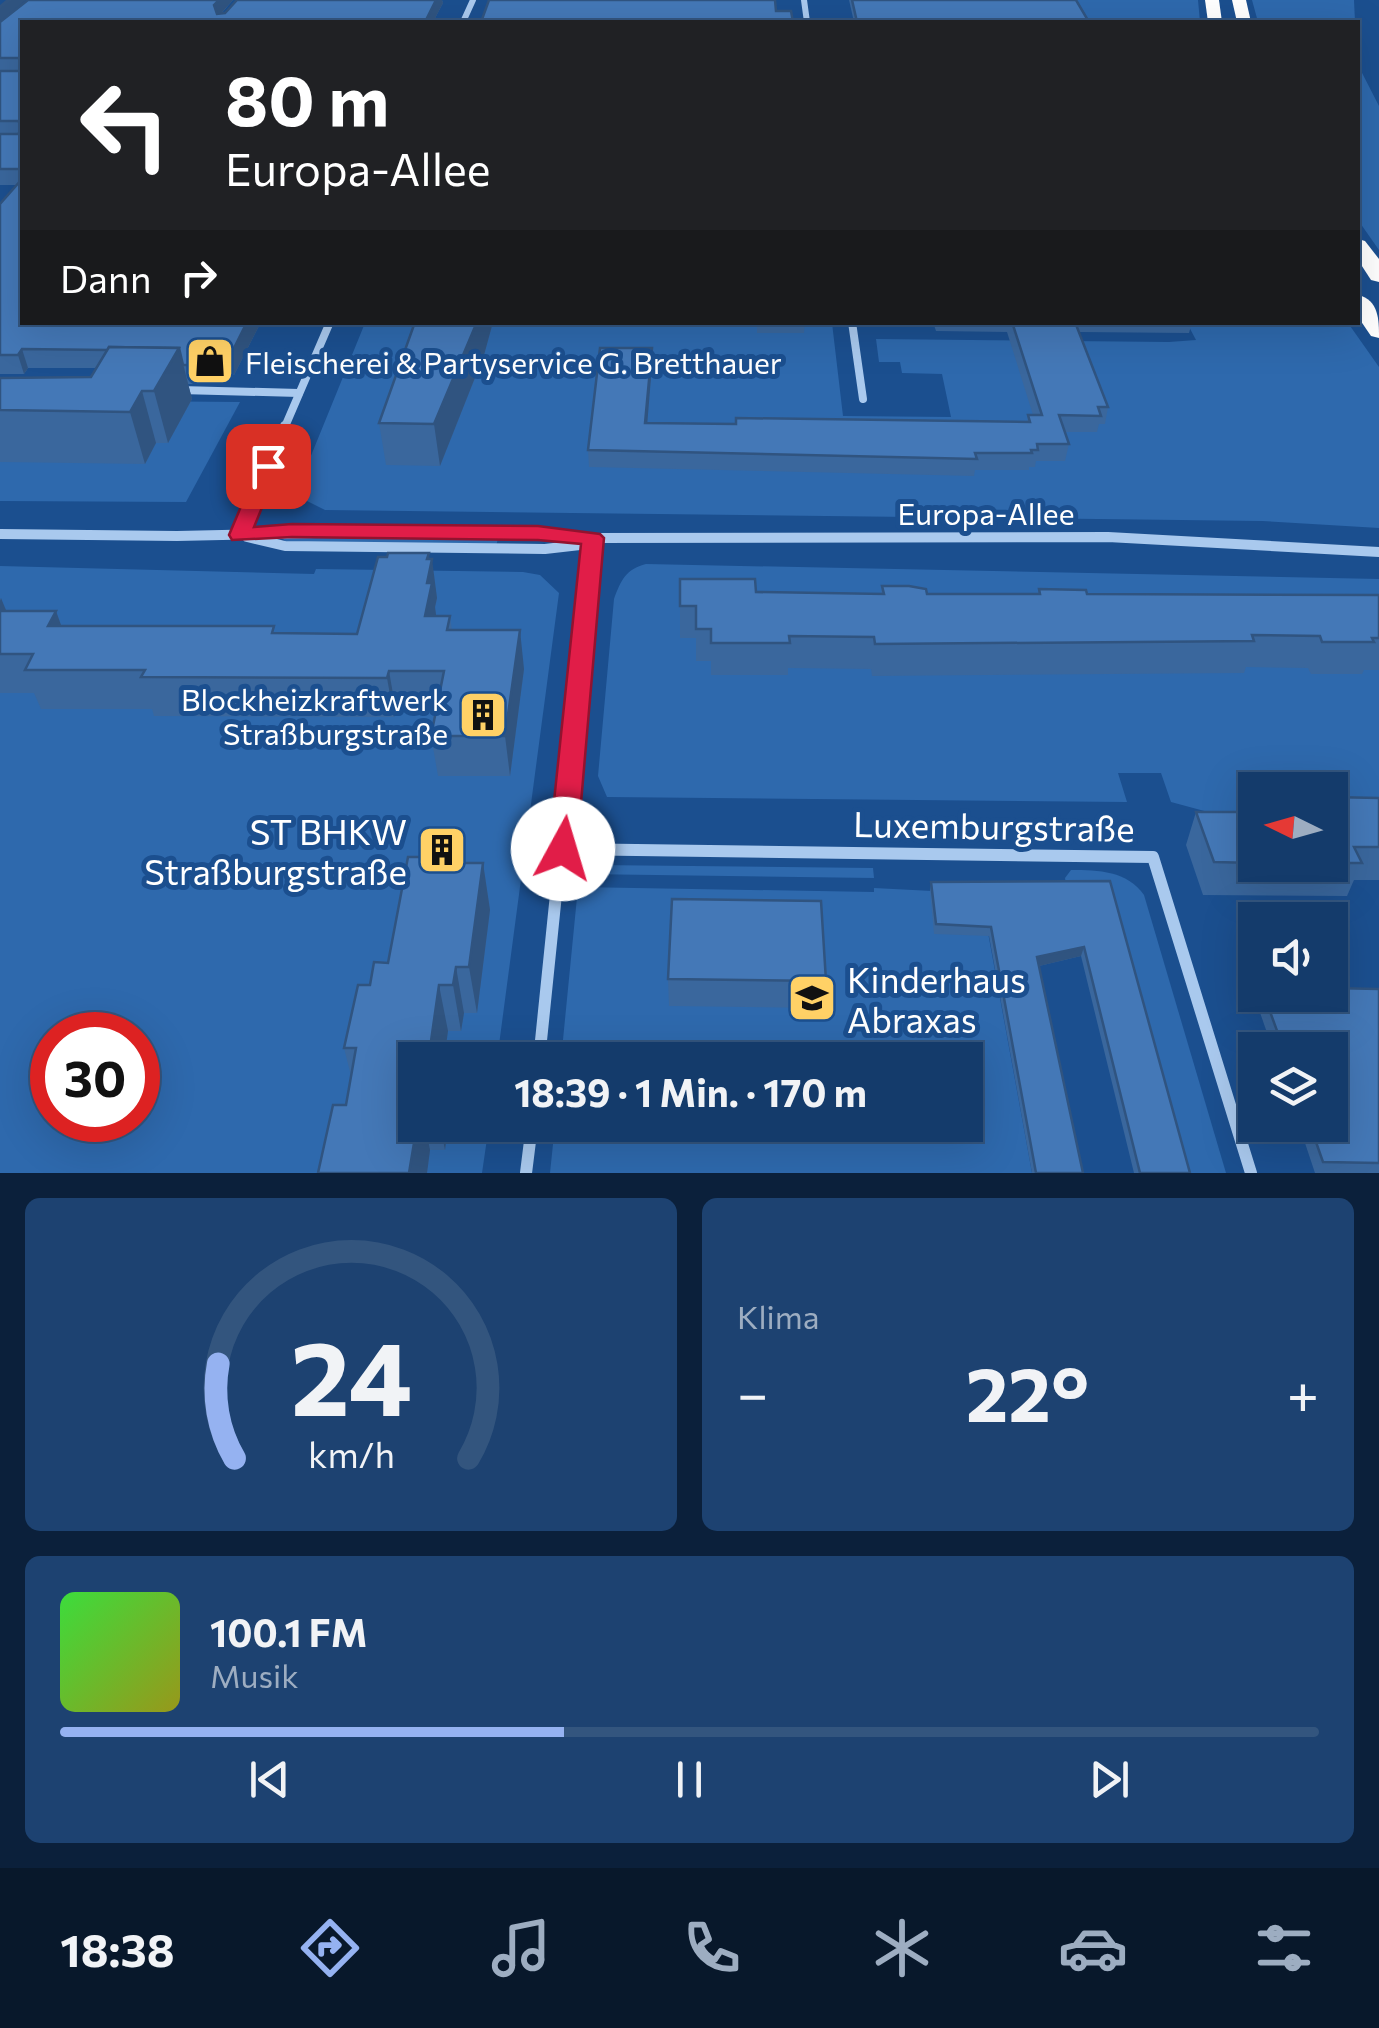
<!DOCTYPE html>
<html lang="de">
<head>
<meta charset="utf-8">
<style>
	body { margin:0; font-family:Commissioner,sans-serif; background:#1d4271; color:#f1f3f6; height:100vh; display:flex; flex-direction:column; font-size:38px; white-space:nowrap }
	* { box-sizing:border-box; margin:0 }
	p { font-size:32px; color:#9dadc1 }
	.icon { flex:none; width:55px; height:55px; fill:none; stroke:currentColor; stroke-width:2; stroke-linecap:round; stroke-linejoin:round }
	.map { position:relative; height:1173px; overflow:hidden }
	.details { display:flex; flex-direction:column; gap:25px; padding:25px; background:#0b203b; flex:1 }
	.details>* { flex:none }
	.hud { position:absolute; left:20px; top:20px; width:1340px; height:305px; border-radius:0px; box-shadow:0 10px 40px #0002,0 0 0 2px #33557e; background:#202124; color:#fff; overflow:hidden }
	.needle { width:65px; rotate:275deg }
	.fabs { position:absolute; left:1238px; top:772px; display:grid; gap:20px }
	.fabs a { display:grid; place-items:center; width:110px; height:110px; border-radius:0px; background:#143b6b; box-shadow:0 10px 40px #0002,0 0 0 2px #33557e; font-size:50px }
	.speed { position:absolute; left:30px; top:1012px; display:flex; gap:20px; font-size:50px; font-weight:700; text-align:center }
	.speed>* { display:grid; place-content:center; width:130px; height:130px; border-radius:50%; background:#143b6b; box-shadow:0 10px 40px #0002,0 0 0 2px #33557e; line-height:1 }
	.speed .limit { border:15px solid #d22; background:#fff; color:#111 }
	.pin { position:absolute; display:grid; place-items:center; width:85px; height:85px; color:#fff; margin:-42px; border-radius:20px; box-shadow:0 5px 15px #0006 }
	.me { position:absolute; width:110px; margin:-55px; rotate:6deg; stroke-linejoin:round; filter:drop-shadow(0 0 8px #0008) }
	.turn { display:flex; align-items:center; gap:35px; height:210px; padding:0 40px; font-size:45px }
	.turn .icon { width:130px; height:130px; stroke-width:2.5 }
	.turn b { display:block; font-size:70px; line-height:85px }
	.then { display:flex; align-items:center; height:95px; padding:0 40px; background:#0003; gap:20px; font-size:38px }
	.big { font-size:75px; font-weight:700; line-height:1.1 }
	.details .card { flex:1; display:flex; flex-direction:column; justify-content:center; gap:15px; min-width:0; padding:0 35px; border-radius:15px; background:#1d4271 }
	.details .dial { align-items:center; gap:0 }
	.dial svg { height:260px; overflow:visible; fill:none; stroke:#33557e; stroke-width:7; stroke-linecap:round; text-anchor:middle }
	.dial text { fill:#f1f3f6; stroke:none }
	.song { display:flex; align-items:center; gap:30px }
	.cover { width:120px; height:120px; border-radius:15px; background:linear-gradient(135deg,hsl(120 70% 55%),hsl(60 70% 35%)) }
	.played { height:10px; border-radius:5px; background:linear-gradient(90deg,#95b2f1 40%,#33557e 40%) }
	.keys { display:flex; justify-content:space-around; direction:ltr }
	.heat { display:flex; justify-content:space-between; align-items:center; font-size:55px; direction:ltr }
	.details .tiles { flex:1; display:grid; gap:25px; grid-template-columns:1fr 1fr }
	.card:last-child { grid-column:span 2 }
	.trip { position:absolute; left:398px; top:1042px; width:585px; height:100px; border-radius:0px; background:#143b6b; box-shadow:0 10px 40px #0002,0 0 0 2px #33557e; font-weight:700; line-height:100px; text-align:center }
	.tabs { display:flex; height:160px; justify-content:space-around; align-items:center; background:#08182b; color:#9dadc1 }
	.tabs .icon { width:70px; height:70px }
	.tabs .on { color:#95b2f1 }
	.tabs b { font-size:45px; color:#f1f3f6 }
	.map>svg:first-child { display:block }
	.green { fill:#2e69ad; fill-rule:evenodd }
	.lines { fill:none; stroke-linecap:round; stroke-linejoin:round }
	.street-far3 { stroke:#a9c9ee; stroke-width:6 }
	.street-far2 { stroke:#a9c9ee; stroke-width:8 }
	.street-far1 { stroke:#a9c9ee; stroke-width:10 }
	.street { stroke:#a9c9ee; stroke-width:12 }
	.highway { fill:#fff; fill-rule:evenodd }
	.wall { fill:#3a679d }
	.shaded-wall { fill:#305480 }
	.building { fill:#4478b7; stroke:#305480; stroke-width:2.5 }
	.route { fill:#e11d48; stroke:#92132f; stroke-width:2.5 }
	.labels { text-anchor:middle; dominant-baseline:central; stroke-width:10; stroke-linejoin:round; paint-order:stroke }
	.poi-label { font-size:30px; fill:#fff; stroke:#1b4f8f; text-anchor:start }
	.street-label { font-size:30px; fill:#fff; stroke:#1b4f8f }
	.near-street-label { font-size:35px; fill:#fff; stroke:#1b4f8f }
	.near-poi-label { font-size:35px; fill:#fff; stroke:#1b4f8f; text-anchor:end }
</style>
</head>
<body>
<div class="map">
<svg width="1379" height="1173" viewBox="0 0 1379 1173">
	<rect width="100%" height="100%" fill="#1b4f8f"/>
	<g class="green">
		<path d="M1068,0H1198L1200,22H1081Z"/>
		<path d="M1252,0H1354L1355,22H1258Z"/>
		<path d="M1358,47L1359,67L1379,106V250L1358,220Z"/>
		<path d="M365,323H832L843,416L951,417L942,374L902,373L900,362H879L876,339L1169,342L1196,340L1187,323H1348L1379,367V528L1262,521L325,510L295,495Z"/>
		<path d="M0,400L240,402L186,502L0,501Z"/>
		<path d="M499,533L496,547L286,542L283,539L286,535Z"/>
		<path d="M646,564L1379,579V820H1330V790H1255V820L1234,819L1171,802L1161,773H1118L1127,802L607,797L598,776L614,599C621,580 626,569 646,564Z"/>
		<path d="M0,566L314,574L316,569L523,572L540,575L559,593L497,1060H415V1125H489L482,1173H0ZM52,1035H138V1120H52Z"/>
		<path d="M595,865L873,868L874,878L582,874Z"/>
		<path d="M1071,870C1099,870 1127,871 1144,895L1226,1173H1184L1067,890L1065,878Z"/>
		<path d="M578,887L874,892V888L971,893L980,889L1032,1173H550L555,1125H965V1060H561Z"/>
	</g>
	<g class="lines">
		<g class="street-far3">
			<path d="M804,0L807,22"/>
			<path d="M463,22L473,0"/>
		</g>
		<g class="street-far2">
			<path d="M852,322L863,399"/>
			<path d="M180,390L299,393"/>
			<path d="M284,429L330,322"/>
		</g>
		<g class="street-far1">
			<path d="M0,534L177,536L459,530L593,538L1108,537L1379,552"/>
			<path d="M239,535L285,426"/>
			<path d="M247,537L285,546L545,549L580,545L592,539"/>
			<path d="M571,750L593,538"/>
		</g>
		<g class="street">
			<path d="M563,849L1153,857L1251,1173"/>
			<path d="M539,1060L571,748"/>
			<path d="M526,1173L532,1125"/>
		</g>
		<g class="highway">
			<path d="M1205,0H1219L1222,22H1208Z"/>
			<path d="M1232,0H1246L1251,22H1237Z"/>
			<path d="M1358,239L1365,241L1379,259V282L1371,280L1358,260Z"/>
			<path d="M1358,295C1379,300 1379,320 1379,338L1371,336L1358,317Z"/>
		</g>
	</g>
	<g class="wall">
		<path d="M28,0H233L221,14L225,13L237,0H442L443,3L433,22H22V322H261L234,375H205L200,384H188L192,399L168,443H156L145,464L0,462V378L91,377L96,368H28L24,374H0V203L17,185H0V22Z"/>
		<path d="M849,0H1076L1089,22H854Z"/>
		<path d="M415,322H493L484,355L440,466L386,465L379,423Z"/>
		<path d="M757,322H805L804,333H757Z"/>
		<path d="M881,322H1192L1189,333L1079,332L1108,407L1105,424H1099L1097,432H1065L1069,444L1065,461H1036L1035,467H1029V470H975L974,476L589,467L588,450L652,365L647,423L736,424L1027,422L1028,415H1033L1007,332L936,331L934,325H881Z"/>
		<path d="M430,559L437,598L435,608L436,616H450L452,630L524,669L510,776H438L431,736L436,710L396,711L394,717L154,716L152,709H41L34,693H0V598L6,611H56L61,626L276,633L357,634Z"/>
		<path d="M680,579L756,592L881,594L882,586L927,594H1038L1039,589L1087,594L1379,595V670H1364L1362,674H1311L1308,668L1246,667L1244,673L872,676L871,669L788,668V675H711V661H696V638H680Z"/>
		<path d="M1330,797L1379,798V880H1354L1347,896L1203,895L1186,845L1196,812H1255V865H1330Z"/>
		<path d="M446,863H483L490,910L477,1013H464L461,1031H448L445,1052L415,1060V1125H448L445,1150H430L427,1173H318L346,1105L351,1076L344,1048L370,985L388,963Z"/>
		<path d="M1110,881L1190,1173H1134L1081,956L1039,966L1083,1173H1032L989,936L934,934L930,891L931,882Z"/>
		<path d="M668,979L826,981L823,1008L669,1006Z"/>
		<path d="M1379,989V1173H1315L1299,1125H1330V1050H1273L1256,1001L1259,995H1330Z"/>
	</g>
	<g class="shaded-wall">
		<path d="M6,0H26L0,22V5Z"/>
		<path d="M219,0H233L217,18L214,5Z"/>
		<path d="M436,0H442L443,3L433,22H425Z"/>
		<path d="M247,322H261L234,375L230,356Z"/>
		<path d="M477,322H493L484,355L440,466L434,424Z"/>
		<path d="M179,348L192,399L168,443L154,391Z"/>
		<path d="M652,348V365L646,439L645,423Z"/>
		<path d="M22,349L28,368L24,374L18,355Z"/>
		<path d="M200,356L205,375L200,384L195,365Z"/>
		<path d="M142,391L156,443L145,464L130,412Z"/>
		<path d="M429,553L430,564L432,559L437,598L435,607L437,622L425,616L427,559Z"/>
		<path d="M1,598L17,637L0,625V601Z"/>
		<path d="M56,611L70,650L48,626Z"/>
		<path d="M520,630L524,669L510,776L505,736Z"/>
		<path d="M389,671L396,711L394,717L387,678Z"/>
		<path d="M483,863L490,910L477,1013L469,967Z"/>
		<path d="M1084,947L1081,956L1035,967L1037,957Z"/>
		<path d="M456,967L464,1013L461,1031L453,985Z"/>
		<path d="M439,985L448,1031L445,1052L446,1060H432L430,1048Z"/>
		<path d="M417,1125H425L430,1150L427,1173H409Z"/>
		<path d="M440,1125H448L445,1150Z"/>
	</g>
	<g class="building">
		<path d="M28,0H219L214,5L217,14L225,13L237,0H436L425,22H22V63L20,58H0V22Z"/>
		<path d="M489,0H775L776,11H791L793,22H481Z"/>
		<path d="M852,0H1076L1089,22H857Z"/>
		<path d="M22,68V126L18,121H0V71H18Z"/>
		<path d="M22,130V169H0V134H18Z"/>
		<path d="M22,179V322H247L230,356H200L195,365H183L179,348L109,347L108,350L22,349L18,355H0V204Z"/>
		<path d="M415,322H477L434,424L379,423Z"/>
		<path d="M1012,322H1075L1108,407H1098L1101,416L1059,415L1069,444H1037L1038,450H1031L1032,453H975L977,459L588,450L600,348H652L645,423L736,424V418L1030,422L1028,415H1042Z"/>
		<path d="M109,347L179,348L154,391H142L130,412L0,410V378L91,377Z"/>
		<path d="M388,553H429L427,559H432L427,583H432L425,616H450L447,630H520L505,736H431L444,671H389L387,678L141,677L145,670H25L33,654H0V611H56L48,626H274L272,633L357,634L378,557H387Z"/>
		<path d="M680,579H755L756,592L884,594L882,586H909L926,589L927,594H1040L1039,589L1086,590L1087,594L1379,595V638H1372L1374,642H1322L1320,636L1252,635L1254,641L875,644L874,637L789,636L790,643H711V629H696V606H680Z"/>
		<path d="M1330,797L1379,798V847H1354L1362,863H1330Z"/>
		<path d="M1196,812H1255V863L1214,862Z"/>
		<path d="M408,857H445L444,863H483L469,967H456L453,985H439L430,1048H444L442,1060H415V1125H417L409,1173H318L333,1105H346L356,1048H344L358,985H370L374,962L388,963Z"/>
		<path d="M1110,881L1190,1173H1140L1084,947L1037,957L1083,1173H1036L991,927L936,924L931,882Z"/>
		<path d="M672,899L821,901L826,981L668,979Z"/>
		<path d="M1330,988L1379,989V1163L1323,1162L1310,1125H1330V1050H1284L1264,995H1330Z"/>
	</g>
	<path class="route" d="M268,459L279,466L254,527L292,524L538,526L600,534L604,538L577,849L573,856L563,860L553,856L549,849L581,544L538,540L292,537L232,540L229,535L258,466Z"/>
	<defs>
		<g id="shop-square" transform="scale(2.5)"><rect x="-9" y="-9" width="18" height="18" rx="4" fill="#ffd166" stroke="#1b4f8f"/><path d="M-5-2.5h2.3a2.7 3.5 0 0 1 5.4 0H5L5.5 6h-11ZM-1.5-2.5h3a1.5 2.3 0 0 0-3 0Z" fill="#111"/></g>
		<g id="building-square" transform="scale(2.5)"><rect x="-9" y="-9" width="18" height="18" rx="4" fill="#ffd166" stroke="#1b4f8f"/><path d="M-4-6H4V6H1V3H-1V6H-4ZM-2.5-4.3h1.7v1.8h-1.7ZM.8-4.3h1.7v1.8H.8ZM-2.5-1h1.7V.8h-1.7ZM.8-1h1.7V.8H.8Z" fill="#111"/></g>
		<g id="school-square" transform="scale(2.5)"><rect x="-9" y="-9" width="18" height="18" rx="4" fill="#ffd166" stroke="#1b4f8f"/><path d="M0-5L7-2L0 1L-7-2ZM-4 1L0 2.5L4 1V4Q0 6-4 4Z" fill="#111"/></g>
	</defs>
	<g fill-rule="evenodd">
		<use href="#shop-square" x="210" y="361"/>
		<use href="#building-square" x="483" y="715"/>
		<use href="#building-square" x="442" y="850"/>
		<use href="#school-square" x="812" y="998"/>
	</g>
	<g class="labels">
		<g class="poi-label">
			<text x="245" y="361">Fleischerei &amp; Partyservice G. Bretthauer</text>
			<text x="448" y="698" text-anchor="end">Blockheizkraftwerk<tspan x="448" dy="34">Straßburgstraße</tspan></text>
		</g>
		<g class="street-label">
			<text x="986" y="512">Europa-Allee</text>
		</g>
		<g class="near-street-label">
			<text transform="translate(994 825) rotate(1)">Luxemburgstraße</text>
		</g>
		<g class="near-poi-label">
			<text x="407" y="830">ST BHKW<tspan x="407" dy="40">Straßburgstraße</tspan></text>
			<text x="847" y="978" text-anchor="start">Kinderhaus<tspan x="847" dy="40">Abraxas</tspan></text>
		</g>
	</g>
</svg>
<div class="fabs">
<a><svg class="needle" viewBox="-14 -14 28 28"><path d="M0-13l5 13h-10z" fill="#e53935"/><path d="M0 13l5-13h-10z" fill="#9dadc1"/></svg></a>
<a><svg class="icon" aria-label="sound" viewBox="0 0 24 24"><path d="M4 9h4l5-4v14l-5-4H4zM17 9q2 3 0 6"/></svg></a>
<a><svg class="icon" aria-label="layers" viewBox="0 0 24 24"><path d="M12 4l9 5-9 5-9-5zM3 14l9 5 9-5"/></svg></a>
</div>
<div class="speed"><div class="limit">30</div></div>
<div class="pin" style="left:268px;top:466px;background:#d93025"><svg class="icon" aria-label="arrive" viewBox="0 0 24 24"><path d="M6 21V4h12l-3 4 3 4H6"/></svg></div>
<svg class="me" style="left:563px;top:849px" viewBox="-20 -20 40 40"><circle r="19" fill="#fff"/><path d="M0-13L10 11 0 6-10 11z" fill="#e11d48"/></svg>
<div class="trip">18:39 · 1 Min. · 170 m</div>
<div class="hud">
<div class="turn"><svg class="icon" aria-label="left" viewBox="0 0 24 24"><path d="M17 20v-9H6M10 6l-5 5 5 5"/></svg><div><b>80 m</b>Europa-Allee</div></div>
<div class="then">Dann<svg class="icon" aria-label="right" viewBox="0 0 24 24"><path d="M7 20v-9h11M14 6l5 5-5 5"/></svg></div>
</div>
</div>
<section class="details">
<div class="tiles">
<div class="card dial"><svg viewBox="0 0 100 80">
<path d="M14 69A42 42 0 1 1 86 69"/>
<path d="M14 69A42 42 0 0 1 9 40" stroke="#95b2f1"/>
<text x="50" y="56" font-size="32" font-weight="700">24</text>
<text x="50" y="72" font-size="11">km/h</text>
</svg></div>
<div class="card"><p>Klima</p>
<div class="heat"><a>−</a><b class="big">22°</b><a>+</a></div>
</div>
<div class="card">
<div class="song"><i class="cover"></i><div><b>100.1 FM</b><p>Musik</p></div></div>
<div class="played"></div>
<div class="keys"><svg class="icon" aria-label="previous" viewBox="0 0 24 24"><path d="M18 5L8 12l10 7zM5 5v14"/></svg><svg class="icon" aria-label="pause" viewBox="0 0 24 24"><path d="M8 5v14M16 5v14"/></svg><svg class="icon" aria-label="next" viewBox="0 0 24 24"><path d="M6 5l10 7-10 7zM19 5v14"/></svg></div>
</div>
</div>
</section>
<nav class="tabs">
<b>18:38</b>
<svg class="icon on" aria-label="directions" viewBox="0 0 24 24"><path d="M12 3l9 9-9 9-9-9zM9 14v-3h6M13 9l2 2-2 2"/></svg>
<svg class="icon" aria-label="music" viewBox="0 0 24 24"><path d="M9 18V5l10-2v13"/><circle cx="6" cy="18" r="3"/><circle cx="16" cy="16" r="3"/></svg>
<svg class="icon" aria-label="phone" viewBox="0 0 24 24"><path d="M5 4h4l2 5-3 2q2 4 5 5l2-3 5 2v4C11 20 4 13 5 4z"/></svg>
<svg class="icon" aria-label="climate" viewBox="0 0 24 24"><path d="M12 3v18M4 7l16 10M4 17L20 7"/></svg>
<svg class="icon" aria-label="car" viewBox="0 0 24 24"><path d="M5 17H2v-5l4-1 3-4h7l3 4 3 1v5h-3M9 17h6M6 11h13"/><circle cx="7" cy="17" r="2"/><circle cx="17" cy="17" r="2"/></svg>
<svg class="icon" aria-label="filters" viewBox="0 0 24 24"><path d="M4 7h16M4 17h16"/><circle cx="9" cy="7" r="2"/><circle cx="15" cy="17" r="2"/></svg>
</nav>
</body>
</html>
